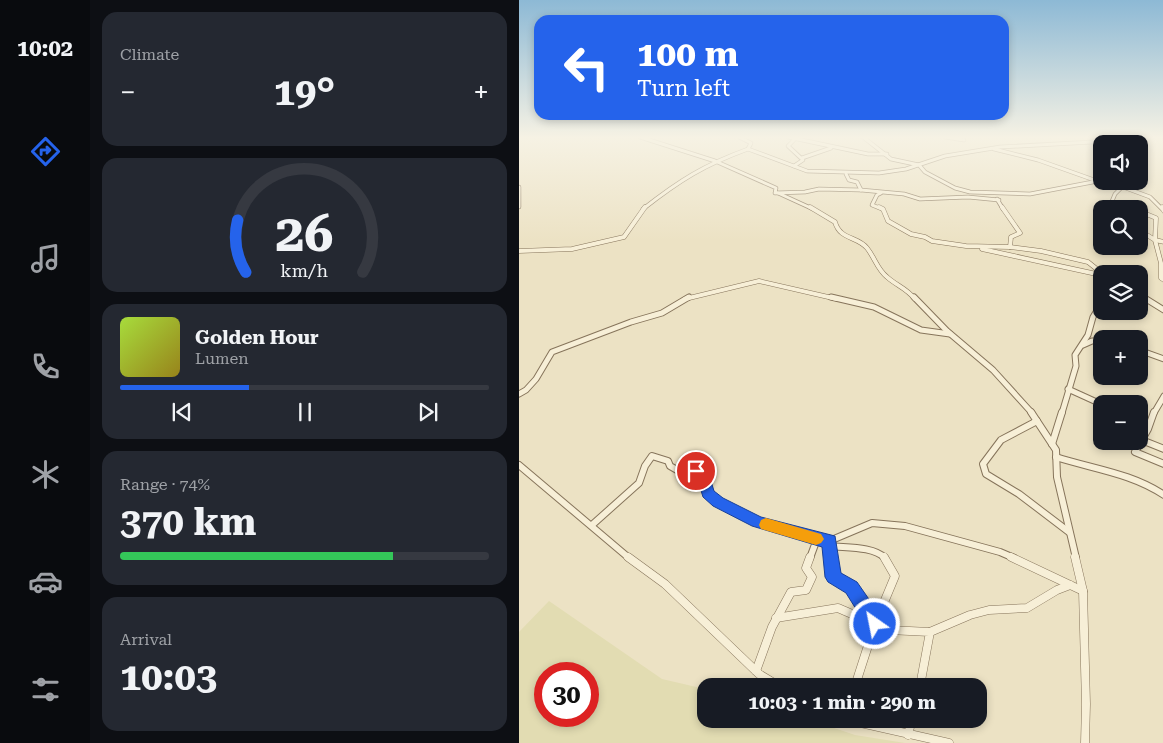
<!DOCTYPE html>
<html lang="en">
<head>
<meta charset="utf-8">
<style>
	body { margin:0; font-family:"Roboto Serif",serif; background:#242831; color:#f1f3f6; height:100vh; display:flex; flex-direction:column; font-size:19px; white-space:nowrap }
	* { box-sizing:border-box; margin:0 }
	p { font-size:16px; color:#9ea1a6 }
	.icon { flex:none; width:28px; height:28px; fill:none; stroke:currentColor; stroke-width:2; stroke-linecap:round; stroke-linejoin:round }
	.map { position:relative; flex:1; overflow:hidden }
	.side { display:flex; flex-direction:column; gap:12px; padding:12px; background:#0d0f14; width:429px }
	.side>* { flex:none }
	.hud { position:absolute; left:15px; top:15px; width:475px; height:105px; border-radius:15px; box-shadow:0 2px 8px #0003; background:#2563eb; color:#fff; overflow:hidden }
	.tools { position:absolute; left:574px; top:135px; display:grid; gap:10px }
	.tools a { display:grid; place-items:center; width:55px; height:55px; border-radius:10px; background:#171b24; box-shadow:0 2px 8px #0003; font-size:25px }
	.speed { position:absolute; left:15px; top:662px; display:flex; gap:10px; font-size:25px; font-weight:700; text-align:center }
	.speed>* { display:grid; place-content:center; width:65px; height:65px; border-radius:50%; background:#171b24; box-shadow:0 2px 8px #0003; line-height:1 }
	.speed .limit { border:8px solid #d22; background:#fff; color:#111 }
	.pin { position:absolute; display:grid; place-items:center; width:42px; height:42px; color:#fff; margin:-21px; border:2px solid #fff; border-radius:50%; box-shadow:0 1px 5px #0007 }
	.me { position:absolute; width:55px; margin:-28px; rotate:327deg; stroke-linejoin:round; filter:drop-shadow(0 0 4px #0008) }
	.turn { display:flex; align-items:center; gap:18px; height:105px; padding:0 20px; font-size:22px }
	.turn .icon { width:65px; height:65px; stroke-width:2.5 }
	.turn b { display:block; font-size:35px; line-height:42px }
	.big { font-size:38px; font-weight:700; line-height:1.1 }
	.side .widget { flex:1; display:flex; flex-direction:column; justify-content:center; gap:8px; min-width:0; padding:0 18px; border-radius:15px; background:#242831 }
	.side .dial { align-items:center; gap:0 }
	.dial svg { height:130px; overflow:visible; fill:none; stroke:#363941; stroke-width:7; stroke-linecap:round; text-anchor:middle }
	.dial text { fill:#f1f3f6; stroke:none }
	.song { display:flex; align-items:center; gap:15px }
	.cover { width:60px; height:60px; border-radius:8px; background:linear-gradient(135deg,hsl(80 70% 55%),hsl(50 70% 35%)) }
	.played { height:5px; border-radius:2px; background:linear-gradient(90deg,#2563eb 35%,#363941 35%) }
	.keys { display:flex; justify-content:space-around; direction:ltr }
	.heat { display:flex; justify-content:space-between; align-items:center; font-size:28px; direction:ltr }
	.charge { height:8px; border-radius:4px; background:linear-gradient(90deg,#34c759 74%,#363941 0) }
	.trip { position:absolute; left:178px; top:678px; width:290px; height:50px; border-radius:15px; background:#171b24; box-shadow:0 2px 8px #0003; font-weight:700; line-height:50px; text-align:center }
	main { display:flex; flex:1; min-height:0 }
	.tabs { display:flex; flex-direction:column; width:90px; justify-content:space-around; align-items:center; background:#090b0e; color:#9ea1a6 }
	.tabs .icon { width:35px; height:35px }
	.tabs .current { color:#2563eb }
	.tabs b { font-size:22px; color:#f1f3f6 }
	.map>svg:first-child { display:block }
	.farmland { fill:#e2dcb2; fill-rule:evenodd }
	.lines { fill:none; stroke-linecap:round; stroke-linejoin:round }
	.minor-far4-casing { stroke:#86745b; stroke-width:4.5 }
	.minor-far3-casing { stroke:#86745b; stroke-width:5 }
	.minor-far2-casing { stroke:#86745b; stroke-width:7 }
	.minor-far1-casing { stroke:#86745b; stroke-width:8 }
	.minor-casing { stroke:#86745b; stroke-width:9 }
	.minor-far4 { stroke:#f7efd7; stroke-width:3 }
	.minor-far3 { stroke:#f7efd7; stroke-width:4 }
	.minor-far2 { stroke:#f7efd7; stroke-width:5 }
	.minor-far1 { stroke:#f7efd7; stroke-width:6 }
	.minor { stroke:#f7efd7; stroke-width:8 }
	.route { fill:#2563eb; stroke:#184099 }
	.slow { fill:#f59e0b }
</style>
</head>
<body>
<main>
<nav class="tabs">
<b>10:02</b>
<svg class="icon current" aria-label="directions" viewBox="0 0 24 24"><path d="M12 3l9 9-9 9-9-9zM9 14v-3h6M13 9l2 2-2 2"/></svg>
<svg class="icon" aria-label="music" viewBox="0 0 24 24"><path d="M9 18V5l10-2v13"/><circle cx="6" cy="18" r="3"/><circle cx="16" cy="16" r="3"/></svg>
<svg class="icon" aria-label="phone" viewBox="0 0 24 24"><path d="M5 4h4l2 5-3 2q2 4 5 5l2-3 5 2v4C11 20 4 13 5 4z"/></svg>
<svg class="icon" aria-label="climate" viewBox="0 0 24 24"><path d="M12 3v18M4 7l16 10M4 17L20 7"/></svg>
<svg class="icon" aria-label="car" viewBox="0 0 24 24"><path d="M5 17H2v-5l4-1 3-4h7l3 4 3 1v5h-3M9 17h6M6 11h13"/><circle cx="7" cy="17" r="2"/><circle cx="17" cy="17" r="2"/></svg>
<svg class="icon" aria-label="filters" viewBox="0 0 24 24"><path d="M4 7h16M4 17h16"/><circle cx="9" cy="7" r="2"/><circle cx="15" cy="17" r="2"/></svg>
</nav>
<section class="side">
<div class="widget"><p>Climate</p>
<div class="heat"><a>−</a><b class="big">19°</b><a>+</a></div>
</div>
<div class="widget dial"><svg viewBox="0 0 100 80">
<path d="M14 69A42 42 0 1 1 86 69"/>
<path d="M14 69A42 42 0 0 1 9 37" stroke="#2563eb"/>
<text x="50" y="56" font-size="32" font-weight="700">26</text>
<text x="50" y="72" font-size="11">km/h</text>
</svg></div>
<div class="widget">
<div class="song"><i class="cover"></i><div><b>Golden Hour</b><p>Lumen</p></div></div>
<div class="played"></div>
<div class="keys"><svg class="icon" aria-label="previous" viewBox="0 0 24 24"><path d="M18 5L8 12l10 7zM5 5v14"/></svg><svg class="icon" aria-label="pause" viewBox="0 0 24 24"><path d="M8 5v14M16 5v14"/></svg><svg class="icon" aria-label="next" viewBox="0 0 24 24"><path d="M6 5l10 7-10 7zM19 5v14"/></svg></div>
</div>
<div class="widget"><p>Range · 74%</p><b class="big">370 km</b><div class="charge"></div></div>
<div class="widget"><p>Arrival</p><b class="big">10:03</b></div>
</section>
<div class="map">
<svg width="645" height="743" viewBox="0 0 645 743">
	<rect width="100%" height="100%" fill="#ece2c4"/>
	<path class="farmland" d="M30,601L143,679L186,689V719H288L336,735L386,743H0V632ZM26,674H69V716H26Z"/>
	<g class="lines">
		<g class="minor-far4-casing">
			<g id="minor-far4">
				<path d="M121,137L196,161L257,188L256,193L286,192L300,189L342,190L385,194L401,199L449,197L480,200"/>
				<path d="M269,137L349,154H368"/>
				<path d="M344,137L372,159L400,165L406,172L436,188L451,192L511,194L579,181L604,187L631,197L643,209"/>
				<path d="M426,137L445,140"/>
				<path d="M275,140L269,146L284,160L275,166"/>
				<path d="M229,149L288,171L360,173L387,169L426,156L481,147L591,141"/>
				<path d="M475,149L519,160L578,181"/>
				<path d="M283,158L312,148"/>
				<path d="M327,174L330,180L338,182L342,190"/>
				<path d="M0,187V207"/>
				<path d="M259,193L294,209"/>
				<path d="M362,193L358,195L353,205L363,209"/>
				<path d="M478,199L484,209"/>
				<path d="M593,202L612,209"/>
				<path d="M124,209C161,180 185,165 229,149L232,143L220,137"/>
				<path d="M594,209L591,206L596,194L609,181"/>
			</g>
		</g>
		<g class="minor-far3-casing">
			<g id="minor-far3">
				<path d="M291,207L316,222C321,240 338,236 348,248C356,258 358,269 368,277C378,286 386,287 396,299"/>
				<path d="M360,207L364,209L369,221L392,234L406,237L413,241L447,246L491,247L522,251L569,262L584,274"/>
				<path d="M483,207L501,233L492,237L491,247"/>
				<path d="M592,207L594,209"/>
				<path d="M609,207L613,209"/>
				<path d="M643,207L645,211"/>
				<path d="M620,211L637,218L636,240L645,242"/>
				<path d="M620,230L636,240L642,263V278L645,280"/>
				<path d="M463,249L582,275"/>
				<path d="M0,251L53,249L105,237L126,207"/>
				<path d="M620,295L626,299"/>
				<path d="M166,299L240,281L318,299"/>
			</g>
		</g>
		<g class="minor-far2-casing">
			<g id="minor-far2">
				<path d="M312,297L355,307L402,330L431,334"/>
				<path d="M395,297L428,331L474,370L513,413"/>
				<path d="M624,297L645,310"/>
				<path d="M564,345L573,341H582"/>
				<path d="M620,350L645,359"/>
				<path d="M549,389L582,404"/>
				<path d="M0,394L7,390L17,379L33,352L112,322L143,313L170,297"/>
				<path d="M543,413L557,366L556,355L569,335L574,317L582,304"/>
				<path d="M635,413L645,396"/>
			</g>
		</g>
		<g class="minor-far1-casing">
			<g id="minor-far1">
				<path d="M512,412L537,450L538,477L557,558"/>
				<path d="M635,412L629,429L616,452L645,464"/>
				<path d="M518,421L482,440L464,464L467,474L500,494L550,532"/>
				<path d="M620,439L645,449"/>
				<path d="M533,444L543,412"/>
				<path d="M537,457C574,469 612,473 645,495"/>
				<path d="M0,465L110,558"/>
				<path d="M73,525L120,483L126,466L133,456L149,461L151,466L158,470L171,463L186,482L189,493L199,502L238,522L308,542L353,523L386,526L481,552L495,558"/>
				<path d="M310,541L311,546C327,548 354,546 366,558"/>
				<path d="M311,546L312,558"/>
				<path d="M291,558L298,539"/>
			</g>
		</g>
		<g class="minor-casing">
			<g id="minor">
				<path d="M109,557L146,584L240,674L260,686"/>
				<path d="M312,557L314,577L333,587L356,624"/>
				<path d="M492,557L564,591"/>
				<path d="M556,557L564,591L567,704L566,743"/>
				<path d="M257,618L319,608L370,630L411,632L401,686"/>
				<path d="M411,632L451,615L470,610L508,608L538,590L551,585"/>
				<path d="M237,671L253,627L272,592L287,590L293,577L287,568L291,557"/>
				<path d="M336,686L356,624L376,576L365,557"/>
				<path d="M324,719L430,743"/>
				<path d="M389,735L393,719"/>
			</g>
		</g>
		<use href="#minor-far4" class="minor-far4"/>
		<use href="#minor-far3" class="minor-far3"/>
		<use href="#minor-far2" class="minor-far2"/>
		<use href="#minor-far1" class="minor-far1"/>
		<use href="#minor" class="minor"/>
	</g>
	<linearGradient id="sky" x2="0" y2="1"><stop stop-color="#8db9d5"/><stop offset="0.57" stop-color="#f6f2e4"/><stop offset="1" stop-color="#f6f2e4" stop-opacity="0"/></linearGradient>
	<rect width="645" height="241" fill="url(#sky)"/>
	<path class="route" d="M177,466L182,468L191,478L195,491L204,498L242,517L316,536L322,573L338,582L363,618L365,624L363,630L356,632L350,630L327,593L309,582L306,577L303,547L233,526L194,506L184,497L180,484L170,471L172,468Z"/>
	<path class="slow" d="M247,518L302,534L305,539L302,543L297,545L242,529L240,525L242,520Z"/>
</svg>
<div class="tools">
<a><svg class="icon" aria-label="sound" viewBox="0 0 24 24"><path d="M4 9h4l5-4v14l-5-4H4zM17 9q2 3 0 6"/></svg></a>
<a><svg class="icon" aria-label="search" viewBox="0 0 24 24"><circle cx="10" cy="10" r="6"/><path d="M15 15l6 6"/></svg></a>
<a><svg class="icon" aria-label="layers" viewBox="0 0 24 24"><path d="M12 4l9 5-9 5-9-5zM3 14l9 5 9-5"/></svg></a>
<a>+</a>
<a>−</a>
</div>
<div class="speed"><div class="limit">30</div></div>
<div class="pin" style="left:177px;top:471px;background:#d93025"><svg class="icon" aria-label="arrive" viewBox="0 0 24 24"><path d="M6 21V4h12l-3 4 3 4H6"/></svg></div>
<svg class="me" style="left:356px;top:624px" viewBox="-20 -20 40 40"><circle r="17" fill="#2563eb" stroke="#fff" stroke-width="3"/><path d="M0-11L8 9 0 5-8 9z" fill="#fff"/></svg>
<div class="trip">10:03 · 1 min · 290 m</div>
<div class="hud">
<div class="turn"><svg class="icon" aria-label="left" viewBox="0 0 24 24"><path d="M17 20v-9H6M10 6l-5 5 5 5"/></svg><div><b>100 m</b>Turn left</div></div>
</div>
</div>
</main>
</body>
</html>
